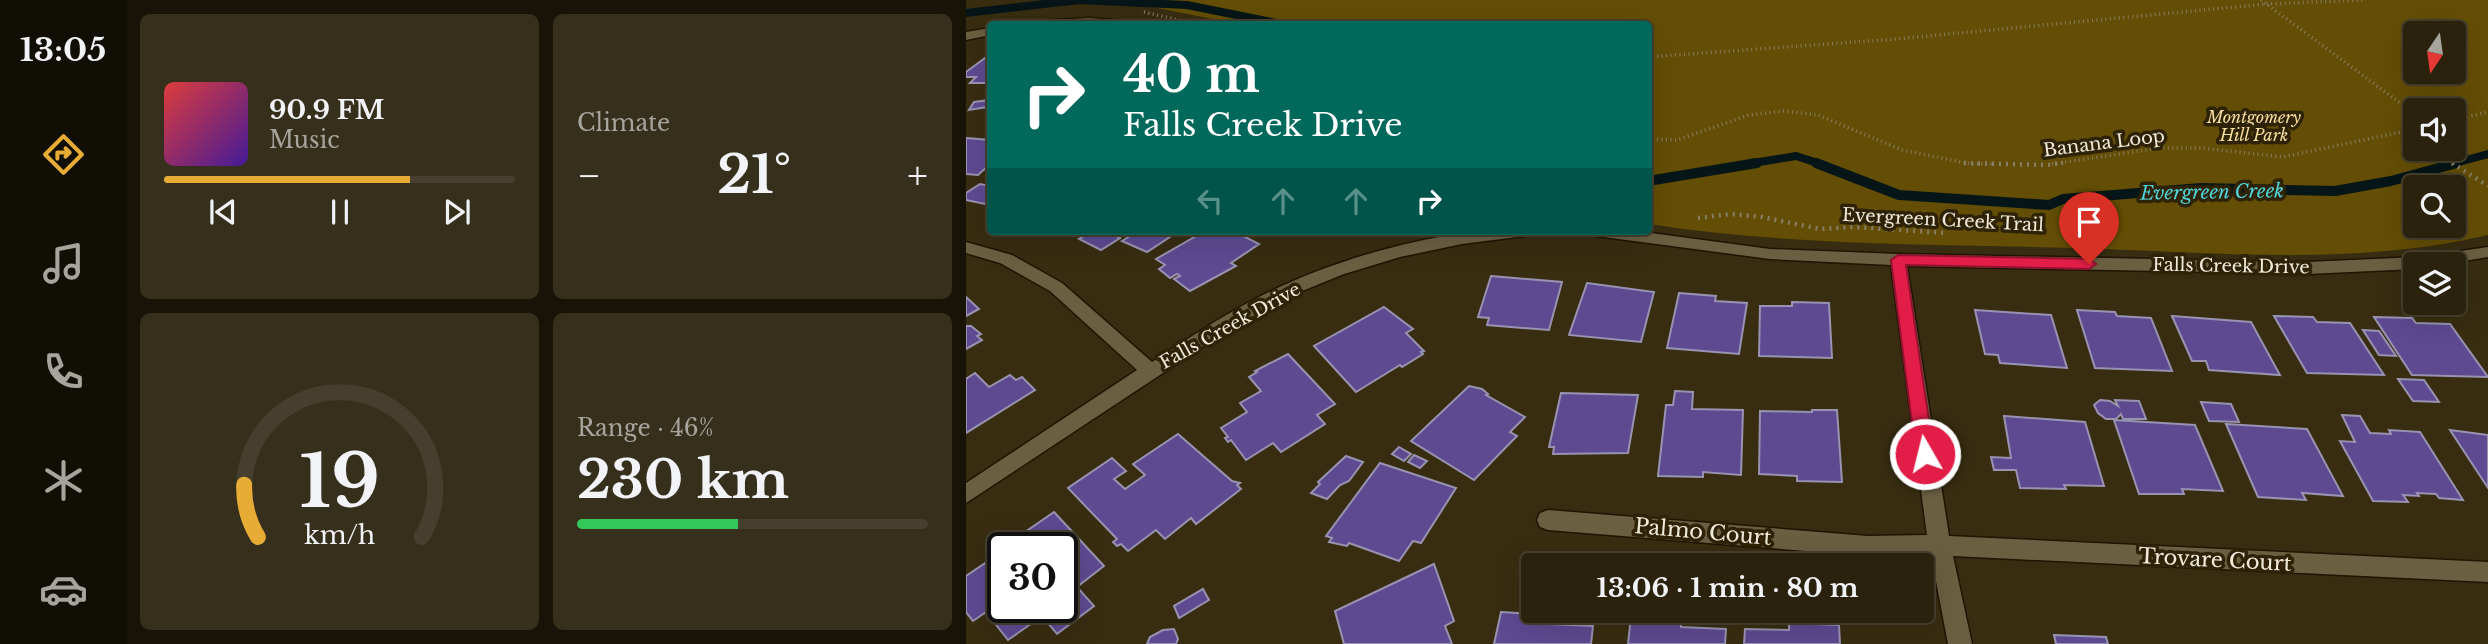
<!DOCTYPE html>
<html lang="en">
<head>
<meta charset="utf-8">
<style>
	body { margin:0; font-family:"Libre Baskerville",serif; background:#362f1b; color:#f1f3f6; height:100vh; display:flex; flex-direction:column; font-size:26px; white-space:nowrap }
	* { box-sizing:border-box; margin:0 }
	p { font-size:23px; color:#a5a49d }
	.icon { flex:none; width:38px; height:38px; fill:none; stroke:currentColor; stroke-width:2; stroke-linecap:round; stroke-linejoin:round }
	.map { position:relative; flex:1; overflow:hidden }
	.side { display:flex; flex-direction:column; gap:14px; padding:14px; background:#171307; width:840px }
	.side>* { flex:none }
	.guide { position:absolute; left:21px; top:21px; width:665px; height:214px; border-radius:7px; box-shadow:0 7px 28px #0002,0 0 0 2px #463f2e; background:#00695c; color:#fff; overflow:hidden }
	.needle { width:46px; rotate:193deg }
	.fabs { position:absolute; left:1437px; top:21px; display:grid; gap:14px }
	.fabs a { display:grid; place-items:center; width:63px; height:63px; border-radius:7px; background:#2a220d; box-shadow:0 7px 28px #0002,0 0 0 2px #463f2e; font-size:35px }
	.speed { position:absolute; left:21px; top:532px; display:flex; gap:14px; font-size:35px; font-weight:700; text-align:center }
	.speed>* { display:grid; place-content:center; width:91px; height:91px; border-radius:50%; background:#2a220d; box-shadow:0 7px 28px #0002,0 0 0 2px #463f2e; line-height:1 }
	.speed .limit { border:4px solid #111; border-radius:10px; background:#fff; color:#111 }
	.pin { position:absolute; display:grid; place-items:center; width:60px; height:60px; color:#fff; margin:-72px -30px; border-radius:50% 50% 50% 0; rotate:-45deg; box-shadow:0 0 7px #0007 }
	.pin .icon { rotate:45deg }
	.me { position:absolute; width:77px; margin:-38px; rotate:352deg; stroke-linejoin:round; filter:drop-shadow(0 0 5px #0008) }
	.turn { display:flex; align-items:center; gap:24px; height:147px; padding:0 21px; font-size:32px }
	.turn .icon { width:91px; height:91px; stroke-width:2.5 }
	.turn b { display:block; font-size:49px; line-height:60px }
	.lanes { display:flex; align-items:center; height:66px; padding:0 21px; background:#0003; justify-content:center; gap:35px; direction:ltr }
	.lanes .off { opacity:.35 }
	.big { font-size:52px; font-weight:700; line-height:1.1 }
	.side .widget { flex:1; display:flex; flex-direction:column; justify-content:center; gap:10px; min-width:0; padding:0 24px; border-radius:10px; background:#362f1b }
	.side .dial { align-items:center; gap:0 }
	.dial svg { height:182px; overflow:visible; fill:none; stroke:#463f2e; stroke-width:7; stroke-linecap:round; text-anchor:middle }
	.dial text { fill:#f1f3f6; stroke:none }
	.song { display:flex; align-items:center; gap:21px }
	.cover { width:84px; height:84px; border-radius:10px; background:linear-gradient(135deg,hsl(0 70% 55%),hsl(260 70% 35%)) }
	.played { height:7px; border-radius:4px; background:linear-gradient(90deg,#e6ac36 70%,#463f2e 70%) }
	.keys { display:flex; justify-content:space-around; direction:ltr }
	.heat { display:flex; justify-content:space-between; align-items:center; font-size:38px; direction:ltr }
	.charge { height:10px; border-radius:5px; background:linear-gradient(90deg,#34c759 46%,#463f2e 0) }
	.side .tiles { flex:1; display:grid; gap:14px; grid-template-columns:repeat(2,1fr) }
	.trip { position:absolute; left:555px; top:553px; width:413px; height:70px; border-radius:7px; background:#2a220d; box-shadow:0 7px 28px #0002,0 0 0 2px #463f2e; font-weight:700; line-height:70px; text-align:center }
	main { display:flex; flex:1; min-height:0 }
	.tabs { display:flex; flex-direction:column; width:126px; justify-content:space-around; align-items:center; background:#110e05; color:#a5a49d }
	.tabs .icon { width:49px; height:49px }
	.tabs .on { color:#e6ac36 }
	.tabs b { font-size:32px; color:#f1f3f6 }
	.map>svg:first-child { display:block }
	.green { fill:#644e05; fill-rule:evenodd }
	.lines { fill:none; stroke-linecap:round; stroke-linejoin:round }
	.stream-far1 { stroke:#061618; stroke-width:8 }
	.stream { stroke:#061618; stroke-width:10 }
	.building { fill:#5d4a91; stroke:#9893b1; stroke-width:2; fill-rule:evenodd }
	.minor-casing { stroke:#1f1500; stroke-width:3 }
	.path-far1 { stroke:#877e67; stroke-width:3.5; stroke-dasharray:1 3.5; stroke-linecap:butt }
	.path { stroke:#877e67; stroke-width:4.5; stroke-dasharray:2 5; stroke-linecap:butt }
	.minor { fill:#6b5f42; fill-rule:evenodd }
	.route { fill:#e11d48; stroke:#92132f; stroke-width:2 }
	.labels { text-anchor:middle; dominant-baseline:central; stroke-width:7; stroke-linejoin:round; paint-order:stroke }
	.far-park-label { font-size:16px; font-style:italic; fill:#f8de9f; stroke:#2e2307 }
	.street-label { font-size:18px; fill:#f0eada; stroke:#2e2307 }
	.water-label { font-size:19px; font-style:italic; fill:#50d4de; stroke:#2e2307 }
	.near-street-label { font-size:21px; fill:#f0eada; stroke:#2e2307 }
</style>
</head>
<body>
<main>
<nav class="tabs">
<b>13:05</b>
<svg class="icon on" aria-label="directions" viewBox="0 0 24 24"><path d="M12 3l9 9-9 9-9-9zM9 14v-3h6M13 9l2 2-2 2"/></svg>
<svg class="icon" aria-label="music" viewBox="0 0 24 24"><path d="M9 18V5l10-2v13"/><circle cx="6" cy="18" r="3"/><circle cx="16" cy="16" r="3"/></svg>
<svg class="icon" aria-label="phone" viewBox="0 0 24 24"><path d="M5 4h4l2 5-3 2q2 4 5 5l2-3 5 2v4C11 20 4 13 5 4z"/></svg>
<svg class="icon" aria-label="climate" viewBox="0 0 24 24"><path d="M12 3v18M4 7l16 10M4 17L20 7"/></svg>
<svg class="icon" aria-label="car" viewBox="0 0 24 24"><path d="M5 17H2v-5l4-1 3-4h7l3 4 3 1v5h-3M9 17h6M6 11h13"/><circle cx="7" cy="17" r="2"/><circle cx="17" cy="17" r="2"/></svg>
</nav>
<section class="side">
<div class="tiles">
<div class="widget">
<div class="song"><i class="cover"></i><div><b>90.9 FM</b><p>Music</p></div></div>
<div class="played"></div>
<div class="keys"><svg class="icon" aria-label="previous" viewBox="0 0 24 24"><path d="M18 5L8 12l10 7zM5 5v14"/></svg><svg class="icon" aria-label="pause" viewBox="0 0 24 24"><path d="M8 5v14M16 5v14"/></svg><svg class="icon" aria-label="next" viewBox="0 0 24 24"><path d="M6 5l10 7-10 7zM19 5v14"/></svg></div>
</div>
<div class="widget"><p>Climate</p>
<div class="heat"><a>−</a><b class="big">21°</b><a>+</a></div>
</div>
<div class="widget dial"><svg viewBox="0 0 100 80">
<path d="M14 69A42 42 0 1 1 86 69"/>
<path d="M14 69A42 42 0 0 1 8 46" stroke="#e6ac36"/>
<text x="50" y="56" font-size="32" font-weight="700">19</text>
<text x="50" y="72" font-size="11">km/h</text>
</svg></div>
<div class="widget"><p>Range · 46%</p><b class="big">230 km</b><div class="charge"></div></div>
</div>
</section>
<div class="map">
<svg width="1522" height="644" viewBox="0 0 1522 644">
	<rect width="100%" height="100%" fill="#382d11"/>
	<path class="green" d="M151,0H1522V235C1389,267 1246,252 1110,248C968,244 824,246 683,224L682,24H272ZM1449,33H1488V72H1449ZM1449,110H1488V149H1449ZM1449,187H1488V226H1449Z"/>
	<g class="lines">
		<g class="stream-far1">
			<path d="M0,13L113,0L221,5L315,24"/>
			<path d="M781,164L830,156L855,164"/>
			<path d="M1485,164L1522,154"/>
		</g>
		<g class="stream">
			<path d="M850,163L933,195L1083,205L1097,199L1235,188L1369,191L1425,181L1491,163"/>
			<path d="M682,181L791,163"/>
		</g>
	</g>
	<g class="building">
		<path d="M19,58H24V83H4L10,77H0V72Z"/>
		<path d="M24,100L21,107L3,110L8,102Z"/>
		<path d="M0,138L24,140V164L12,175L0,174Z"/>
		<path d="M24,182V200L19,204L0,200V193L14,184L19,185Z"/>
		<path d="M126,231H154L148,235L154,238L135,250L113,239Z"/>
		<path d="M172,231H213L181,252L156,241Z"/>
		<path d="M239,231H268L293,244L265,263L270,266L224,291L208,279L214,276L211,274L204,278L193,269L199,265L190,259Z"/>
		<path d="M525,276L596,282L583,330L521,325L523,318L512,317Z"/>
		<path d="M621,283L688,292L675,342L603,335Z"/>
		<path d="M713,293L750,296L749,301L781,303L773,354L701,348Z"/>
		<path d="M0,297L13,309L0,316Z"/>
		<path d="M826,302L863,303L866,358L793,356L794,306H826Z"/>
		<path d="M418,307L447,329L440,333L458,351L455,352L457,354L436,367L434,365L390,392L348,346Z"/>
		<path d="M1009,310L1085,315L1101,368L1034,363L1032,355L1019,354Z"/>
		<path d="M1111,310L1149,312L1151,316L1185,318L1206,371L1129,368Z"/>
		<path d="M1206,316L1285,322L1314,375L1243,370L1240,361H1226Z"/>
		<path d="M1308,316L1347,317L1351,322L1384,323L1418,375L1341,373Z"/>
		<path d="M1408,317L1446,318L1450,323L1484,324L1522,377L1446,375Z"/>
		<path d="M0,326H5L15,334L11,336L16,340L0,349Z"/>
		<path d="M1397,330L1413,331L1430,356L1413,355Z"/>
		<path d="M322,354L369,404L351,415L359,424L315,452L307,443L280,460L265,440L262,442L259,438L262,437L255,428L281,412L274,403L295,391L283,377L291,372L289,371Z"/>
		<path d="M9,373L23,387L44,375L50,380L56,377L69,390L0,433V379Z"/>
		<path d="M1432,379L1458,380L1473,402L1447,401Z"/>
		<path d="M503,386L516,389L522,394L520,395L559,417L544,432L551,436L508,480L445,441Z"/>
		<path d="M709,391L727,392L726,409L777,410L775,475L737,472V477L692,476L700,405H707Z"/>
		<path d="M595,393L672,395L662,453L587,454L588,447H583Z"/>
		<path d="M1134,400L1144,401L1152,406L1149,400L1173,401L1180,419H1157L1155,414L1150,419H1140L1132,413L1128,405Z"/>
		<path d="M1235,402L1265,404L1273,422L1243,421Z"/>
		<path d="M846,410H871L876,482L831,481V476L793,474L794,411L846,412Z"/>
		<path d="M1376,415L1394,416L1404,433L1425,434L1423,430L1454,432L1497,500L1473,498L1470,494L1451,493L1453,496L1437,495L1442,502L1407,501L1374,441L1389,442Z"/>
		<path d="M1038,416L1119,422L1138,486L1098,485L1100,489L1054,488L1050,470H1028L1025,457L1045,458Z"/>
		<path d="M1148,420L1229,425L1257,491L1216,489L1218,494H1173Z"/>
		<path d="M1260,424L1341,429L1377,496L1336,493L1340,500L1292,497Z"/>
		<path d="M1484,430L1522,435V488Z"/>
		<path d="M212,434L266,481L274,483L271,485L275,489L230,524L225,518L199,539L190,530L162,551L155,544L151,546L147,542L151,539L102,488L146,458L160,471L148,479L159,489L179,475L167,464Z"/>
		<path d="M433,447L445,454L438,461L426,454Z"/>
		<path d="M448,455L461,461L454,468L442,462Z"/>
		<path d="M380,456L397,462L383,481L374,485L361,499L345,493L354,484L352,482Z"/>
		<path d="M414,463L490,488L455,543L447,541L433,561L383,543L381,546L363,542L366,538L360,536Z"/>
		<path d="M88,512L138,566L111,587L128,606L91,634L76,616L42,640L20,612L7,621L0,612V576L28,557L27,554ZM37,548H96V607H37Z"/>
		<path d="M468,564L488,621L479,626L486,644H378L369,611Z"/>
		<path d="M237,589L243,600L213,618L208,606Z"/>
		<path d="M535,612L584,615L583,624L627,626L625,644H528Z"/>
		<path d="M665,616L716,619L715,627L760,629L759,644H662Z"/>
		<path d="M823,623L873,625L874,644H778L779,629L823,630Z"/>
		<path d="M208,629L212,639L210,644H181L184,637L197,630Z"/>
		<path d="M1088,635L1140,637L1142,644H1090Z"/>
	</g>
	<g class="lines">
		<g class="minor-casing">
			<g id="minor">
				<path d="M123,18L159,21L165,24H67L73,21Z"/>
				<path d="M24,28V35L0,40V32Z"/>
				<path d="M511,231H567L559,236L496,244L434,257L378,274L319,298L250,338L0,503V483L171,370L84,291L34,263L0,253V242L46,255L96,283L186,362C220,340 254,317 291,298C359,263 436,241 511,231Z"/>
				<path d="M622,231H670L804,249L932,254L1341,262L1454,257L1522,247V257L1480,264H1449V269L1341,274L941,266L983,536L1522,562V582L987,556L1006,644H982L965,555L902,556L582,530L574,527L571,520L574,513L582,510L902,536L961,535L925,265L804,259L630,236Z"/>
			</g>
		</g>
		<g class="path-far1">
			<path d="M1295,0L1449,114"/>
			<path d="M178,12L230,24"/>
			<path d="M682,57L930,39L1301,4L1398,0"/>
			<path d="M1488,120L1522,112"/>
			<path d="M1439,132L1449,139"/>
			<path d="M682,139L711,140L783,115L818,111L852,115L936,150L1005,164H1029"/>
			<path d="M1465,149L1489,164"/>
			<path d="M1086,164L1194,148H1235L1317,157L1449,129"/>
		</g>
		<g class="path">
			<path d="M998,163L1081,165L1097,163"/>
			<path d="M1486,163L1522,186"/>
			<path d="M732,218L765,214L796,217L854,229L888,227L980,233"/>
		</g>
		<use href="#minor" class="minor"/>
	</g>
	<path class="route" d="M932,255L1123,259L1130,264L1123,269L940,265L968,454L966,460L959,462L953,460L950,454L925,260Z"/>
	<g class="labels">
		<g class="far-park-label">
			<text x="1288" y="117">Montgomery<tspan x="1288" dy="18">Hill Park</tspan></text>
		</g>
		<g class="street-label">
			<text transform="translate(1138 143) rotate(-7)">Banana Loop</text>
			<text transform="translate(977 220) rotate(3)">Evergreen Creek Trail</text>
			<text transform="translate(1265 266) rotate(1)">Falls Creek Drive</text>
			<text transform="translate(264 326) rotate(-29)">Falls Creek Drive</text>
		</g>
		<g class="water-label">
			<text transform="translate(1246 192) rotate(-1)">Evergreen Creek</text>
		</g>
		<g class="near-street-label">
			<text transform="translate(737 532) rotate(5)">Palmo Court</text>
			<text transform="translate(1249 560) rotate(3)">Trovare Court</text>
		</g>
	</g>
</svg>
<div class="fabs">
<a><svg class="needle" viewBox="-14 -14 28 28"><path d="M0-13l5 13h-10z" fill="#e53935"/><path d="M0 13l5-13h-10z" fill="#a5a49d"/></svg></a>
<a><svg class="icon" aria-label="sound" viewBox="0 0 24 24"><path d="M4 9h4l5-4v14l-5-4H4zM17 9q2 3 0 6"/></svg></a>
<a><svg class="icon" aria-label="search" viewBox="0 0 24 24"><circle cx="10" cy="10" r="6"/><path d="M15 15l6 6"/></svg></a>
<a><svg class="icon" aria-label="layers" viewBox="0 0 24 24"><path d="M12 4l9 5-9 5-9-5zM3 14l9 5 9-5"/></svg></a>
</div>
<div class="speed"><div class="limit">30</div></div>
<div class="pin" style="left:1123px;top:264px;background:#d93025"><svg class="icon" aria-label="arrive" viewBox="0 0 24 24"><path d="M6 21V4h12l-3 4 3 4H6"/></svg></div>
<svg class="me" style="left:959px;top:454px" viewBox="-20 -20 40 40"><circle r="17" fill="#e11d48" stroke="#fff" stroke-width="3"/><path d="M0-11L8 9 0 5-8 9z" fill="#fff"/></svg>
<div class="trip">13:06 · 1 min · 80 m</div>
<div class="guide">
<div class="turn"><svg class="icon" aria-label="right" viewBox="0 0 24 24"><path d="M7 20v-9h11M14 6l5 5-5 5"/></svg><div><b>40 m</b>Falls Creek Drive</div></div>
<div class="lanes"><svg class="icon off" aria-label="left" viewBox="0 0 24 24"><path d="M17 20v-9H6M10 6l-5 5 5 5"/></svg><svg class="icon off" aria-label="ahead" viewBox="0 0 24 24"><path d="M12 20V5M6 11l6-6 6 6"/></svg><svg class="icon off" aria-label="ahead" viewBox="0 0 24 24"><path d="M12 20V5M6 11l6-6 6 6"/></svg><svg class="icon" aria-label="right" viewBox="0 0 24 24"><path d="M7 20v-9h11M14 6l5 5-5 5"/></svg></div>
</div>
</div>
</main>
</body>
</html>
